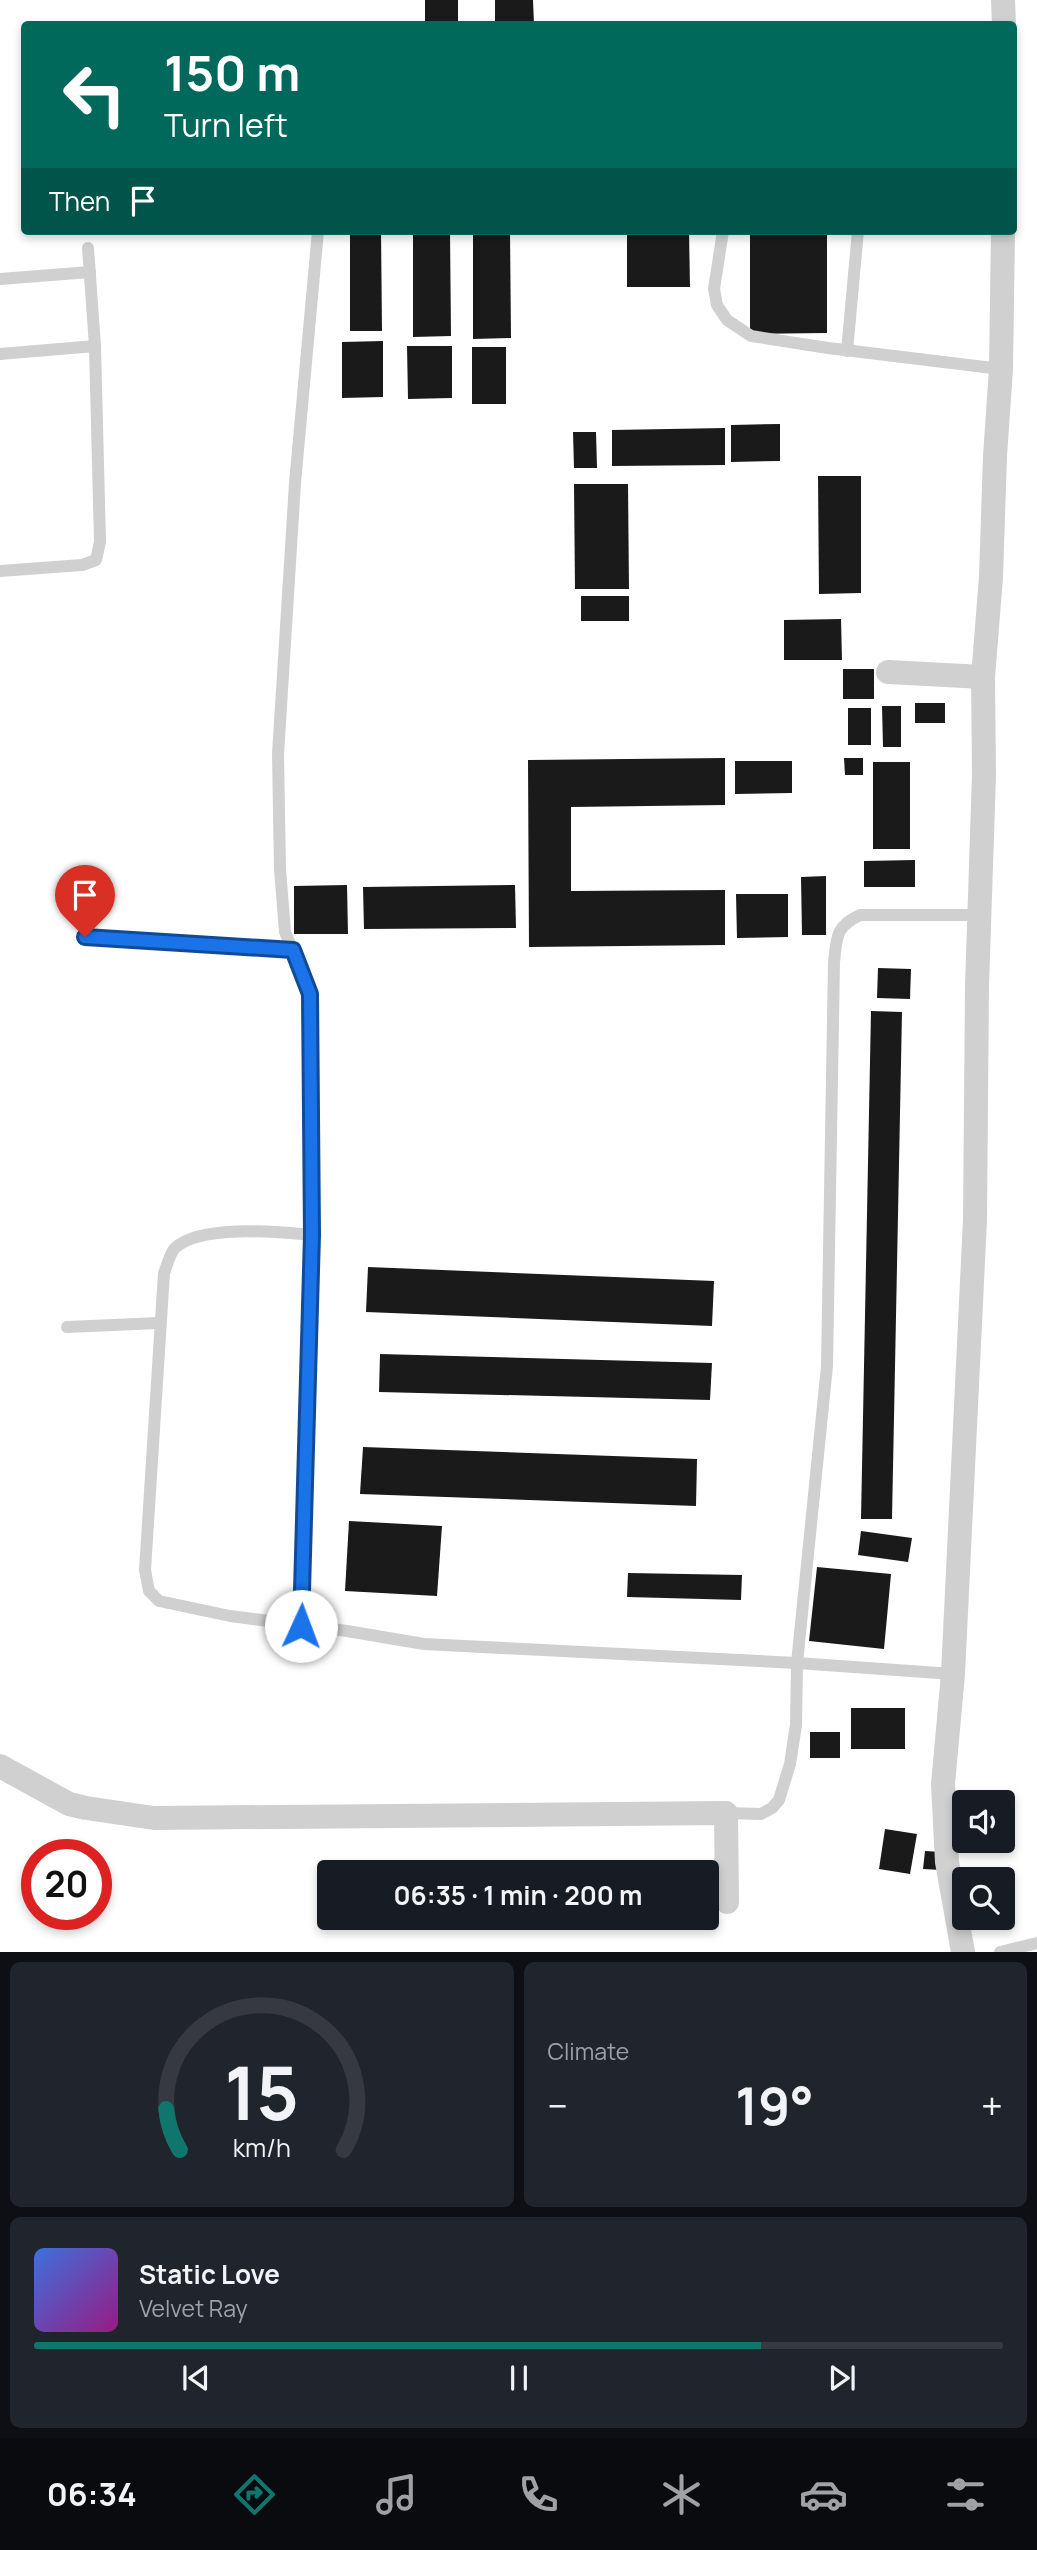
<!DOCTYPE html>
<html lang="en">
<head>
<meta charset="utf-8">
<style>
	body { margin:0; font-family:Manrope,sans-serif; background:#20242c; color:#f1f3f6; height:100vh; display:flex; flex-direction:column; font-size:26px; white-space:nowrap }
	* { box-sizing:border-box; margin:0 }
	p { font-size:23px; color:#9ea1a6 }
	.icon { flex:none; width:38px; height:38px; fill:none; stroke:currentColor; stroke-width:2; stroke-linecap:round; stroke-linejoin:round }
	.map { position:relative; height:1952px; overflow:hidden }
	.sheet { display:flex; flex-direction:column; gap:10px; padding:10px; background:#0d0f14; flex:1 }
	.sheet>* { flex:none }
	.hud { position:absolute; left:21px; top:21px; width:996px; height:214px; border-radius:7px; box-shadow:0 4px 10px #0003; background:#00695c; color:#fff; overflow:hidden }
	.buttons { position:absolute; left:952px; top:1790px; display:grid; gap:14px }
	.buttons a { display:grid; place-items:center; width:63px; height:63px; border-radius:7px; background:#171b24; box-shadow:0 4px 10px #0003; font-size:35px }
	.speed { position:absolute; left:21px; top:1839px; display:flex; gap:14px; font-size:35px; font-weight:700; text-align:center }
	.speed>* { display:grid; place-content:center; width:91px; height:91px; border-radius:50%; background:#171b24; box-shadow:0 4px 10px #0003; line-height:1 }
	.speed .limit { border:10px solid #d22; background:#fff; color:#111 }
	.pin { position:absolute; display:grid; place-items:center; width:60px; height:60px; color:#fff; margin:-72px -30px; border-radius:50% 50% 50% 0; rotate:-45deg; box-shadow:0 0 7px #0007 }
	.pin .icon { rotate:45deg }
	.me { position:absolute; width:77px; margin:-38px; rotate:2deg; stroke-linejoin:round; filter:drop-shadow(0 0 5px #0008) }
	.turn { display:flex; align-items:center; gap:24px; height:147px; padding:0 28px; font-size:32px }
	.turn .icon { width:91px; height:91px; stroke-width:2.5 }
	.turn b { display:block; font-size:49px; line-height:60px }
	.then { display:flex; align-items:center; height:66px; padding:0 28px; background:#0003; gap:14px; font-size:26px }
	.big { font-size:52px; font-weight:700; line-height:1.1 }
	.sheet .widget { flex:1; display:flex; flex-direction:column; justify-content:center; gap:10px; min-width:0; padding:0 24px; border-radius:10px; background:#20242c }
	.sheet .dial { align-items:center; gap:0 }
	.dial svg { height:182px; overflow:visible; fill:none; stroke:#363941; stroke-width:7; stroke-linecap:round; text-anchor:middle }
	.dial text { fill:#f1f3f6; stroke:none }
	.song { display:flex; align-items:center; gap:21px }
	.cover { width:84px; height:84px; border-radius:10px; background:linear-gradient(135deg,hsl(220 70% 55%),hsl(310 70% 35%)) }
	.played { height:7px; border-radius:4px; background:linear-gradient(90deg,#0f766e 75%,#363941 75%) }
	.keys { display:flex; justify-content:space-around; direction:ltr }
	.heat { display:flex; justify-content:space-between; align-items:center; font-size:38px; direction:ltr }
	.sheet .tiles { flex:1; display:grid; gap:10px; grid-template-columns:1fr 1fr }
	.widget:last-child { grid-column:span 2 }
	.trip { position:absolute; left:317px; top:1860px; width:402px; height:70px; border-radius:7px; background:#171b24; box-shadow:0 4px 10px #0003; font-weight:700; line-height:70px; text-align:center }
	.tab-bar { display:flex; height:112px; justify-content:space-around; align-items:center; background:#090b0e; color:#9ea1a6 }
	.tab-bar .icon { width:49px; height:49px }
	.tab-bar .on { color:#0f766e }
	.tab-bar b { font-size:32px; color:#f1f3f6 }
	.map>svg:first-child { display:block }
	.building { fill:#1a1a1a }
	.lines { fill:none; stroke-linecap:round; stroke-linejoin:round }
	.service { stroke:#d0d0d0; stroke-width:12 }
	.minor { stroke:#d0d0d0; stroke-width:24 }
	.route-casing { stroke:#114b97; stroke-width:18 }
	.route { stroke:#1a73e8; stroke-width:12 }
</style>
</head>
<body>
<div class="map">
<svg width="1037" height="1952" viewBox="0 0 1037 1952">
	<rect width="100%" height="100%" fill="#fff"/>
	<g class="building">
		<rect x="425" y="0" width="33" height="24"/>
		<path d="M495,0H533L534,24H495Z"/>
		<rect x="336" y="21" width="34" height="3"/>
		<path d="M350,231H381L382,331H350Z"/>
		<path d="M413,231H450L451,336L413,337Z"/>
		<path d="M473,231H510L511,338L473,339Z"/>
		<path d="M627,231H689L690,287H627Z"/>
		<path d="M750,231H827V333L750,334Z"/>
		<path d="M383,341V397L342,398V342Z"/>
		<path d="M407,346H452V398L408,399Z"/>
		<rect x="472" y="347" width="34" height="57"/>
		<path d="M780,424V461L731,462V425Z"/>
		<path d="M725,428V465L612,466V430Z"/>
		<path d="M573,432H596L597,468H574Z"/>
		<path d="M818,476H861V593L819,594Z"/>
		<path d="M574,484H628L629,589H575Z"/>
		<rect x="581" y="596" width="48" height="25"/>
		<path d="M841,619L842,660H784V620Z"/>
		<rect x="843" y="669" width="31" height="30"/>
		<rect x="915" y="703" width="30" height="20"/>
		<path d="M882,706H901V747H883Z"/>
		<rect x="848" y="708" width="23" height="37"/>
		<path d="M725,758V805L571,807V891L725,890V945L529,947L528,760Z"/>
		<path d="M844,758H863V775H845Z"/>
		<path d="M735,761H792V793L735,794Z"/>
		<rect x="873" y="762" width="37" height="87"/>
		<path d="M915,860V887H864V861Z"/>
		<path d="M826,876V935H802L801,877Z"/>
		<path d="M347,885L348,934H294V886Z"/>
		<path d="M515,885L516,928L364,929L363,887Z"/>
		<path d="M736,894H788V937L737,938Z"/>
		<path d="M878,968L911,969L910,999L877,998Z"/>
		<path d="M871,1011L902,1012L892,1519H861Z"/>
		<path d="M368,1267L714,1281L712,1326L366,1312Z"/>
		<path d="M380,1354L712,1363L710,1400L379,1392Z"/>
		<path d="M363,1447L697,1459L696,1506L360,1494Z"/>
		<path d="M349,1521L442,1526L437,1596L345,1591Z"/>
		<path d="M861,1531L912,1538L908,1562L858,1555Z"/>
		<path d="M817,1567L891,1574L884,1649L809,1641Z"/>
		<path d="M628,1573L742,1575L741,1600L627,1597Z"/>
		<rect x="851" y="1708" width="54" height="41"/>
		<rect x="810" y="1732" width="30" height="26"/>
		<path d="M885,1829L917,1834L910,1874L879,1869Z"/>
		<path d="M925,1851L943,1852L941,1870L923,1869Z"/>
	</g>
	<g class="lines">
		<g class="service">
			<path d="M723,231L714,289L717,305L727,320L751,336L828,348L1001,369"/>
			<path d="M0,279L90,272"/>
			<path d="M847,351L858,231"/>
			<path d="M0,354L95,346"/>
			<path d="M0,571L82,565L96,560L100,542L95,346L88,248"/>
			<path d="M85,937L293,950"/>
			<path d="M312,1235C279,1232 200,1224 175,1248C170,1253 167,1266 164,1273L145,1570L149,1591L159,1601L230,1616L347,1631L424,1644L797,1663L953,1674"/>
			<path d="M67,1327L159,1323"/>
			<path d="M301,1627L312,1235L311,994L285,932L280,869L278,754L295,483L318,231"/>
			<path d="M726,1813L761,1814L772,1808L779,1800L790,1764L796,1725L797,1663L827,1366L834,962C837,937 835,927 860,915H979"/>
			<path d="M1000,1952L1037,1943"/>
		</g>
		<g class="minor">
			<path d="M1003,0L1004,24"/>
			<path d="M888,672L983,677"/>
			<path d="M0,1766L69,1804L86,1808L154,1818L726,1813L727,1902"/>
			<path d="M963,1952L947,1862L943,1784L953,1674L975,1220L977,986L984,775L983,677L991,577L995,456L1001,369L1003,231"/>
		</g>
	</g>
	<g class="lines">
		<g class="route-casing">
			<path id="route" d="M85,937L293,950L310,994L312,1235L301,1626"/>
		</g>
		<use href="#route" class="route"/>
	</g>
</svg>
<div class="buttons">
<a><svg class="icon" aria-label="sound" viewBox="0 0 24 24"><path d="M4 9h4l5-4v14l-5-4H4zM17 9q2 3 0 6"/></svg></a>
<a><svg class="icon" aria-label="search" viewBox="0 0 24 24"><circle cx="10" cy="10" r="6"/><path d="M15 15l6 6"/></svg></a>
</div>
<div class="speed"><div class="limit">20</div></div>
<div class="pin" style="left:85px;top:937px;background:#d93025"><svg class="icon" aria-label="arrive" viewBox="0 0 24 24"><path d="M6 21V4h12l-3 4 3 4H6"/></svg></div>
<svg class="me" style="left:301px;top:1626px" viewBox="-20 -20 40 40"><circle r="19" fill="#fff"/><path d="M0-13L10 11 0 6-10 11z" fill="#1a73e8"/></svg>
<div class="trip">06:35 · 1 min · 200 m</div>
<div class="hud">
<div class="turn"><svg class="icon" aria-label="left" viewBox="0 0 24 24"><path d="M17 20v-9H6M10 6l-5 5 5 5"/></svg><div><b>150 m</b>Turn left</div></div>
<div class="then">Then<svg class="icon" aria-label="arrive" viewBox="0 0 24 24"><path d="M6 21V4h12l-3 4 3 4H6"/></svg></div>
</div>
</div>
<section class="sheet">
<div class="tiles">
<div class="widget dial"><svg viewBox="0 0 100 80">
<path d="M14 69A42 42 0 1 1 86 69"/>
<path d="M14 69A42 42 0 0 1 8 51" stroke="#0f766e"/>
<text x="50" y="56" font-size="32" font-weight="700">15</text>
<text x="50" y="72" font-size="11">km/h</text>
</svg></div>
<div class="widget"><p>Climate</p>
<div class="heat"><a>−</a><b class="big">19°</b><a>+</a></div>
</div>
<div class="widget">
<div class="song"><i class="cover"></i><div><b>Static Love</b><p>Velvet Ray</p></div></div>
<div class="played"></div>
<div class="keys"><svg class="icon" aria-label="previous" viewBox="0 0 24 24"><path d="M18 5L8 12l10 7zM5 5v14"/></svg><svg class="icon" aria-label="pause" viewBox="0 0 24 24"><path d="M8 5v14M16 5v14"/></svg><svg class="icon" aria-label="next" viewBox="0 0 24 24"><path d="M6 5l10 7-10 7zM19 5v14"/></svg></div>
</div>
</div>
</section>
<nav class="tab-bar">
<b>06:34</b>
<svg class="icon on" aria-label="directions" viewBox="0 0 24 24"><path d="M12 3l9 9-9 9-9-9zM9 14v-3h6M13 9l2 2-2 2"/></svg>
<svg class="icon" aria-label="music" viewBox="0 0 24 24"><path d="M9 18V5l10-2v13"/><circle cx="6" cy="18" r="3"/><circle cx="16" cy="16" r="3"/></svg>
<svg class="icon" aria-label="phone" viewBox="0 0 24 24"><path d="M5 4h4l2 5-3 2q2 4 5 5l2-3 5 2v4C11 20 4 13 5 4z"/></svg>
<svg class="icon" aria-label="climate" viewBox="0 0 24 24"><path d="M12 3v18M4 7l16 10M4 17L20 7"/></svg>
<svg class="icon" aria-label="car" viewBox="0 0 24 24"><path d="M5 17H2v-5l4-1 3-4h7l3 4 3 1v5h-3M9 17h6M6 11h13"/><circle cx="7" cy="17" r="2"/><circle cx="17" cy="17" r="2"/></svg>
<svg class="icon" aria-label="filters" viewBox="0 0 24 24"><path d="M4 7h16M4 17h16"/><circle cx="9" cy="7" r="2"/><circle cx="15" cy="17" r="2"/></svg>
</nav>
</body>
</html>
